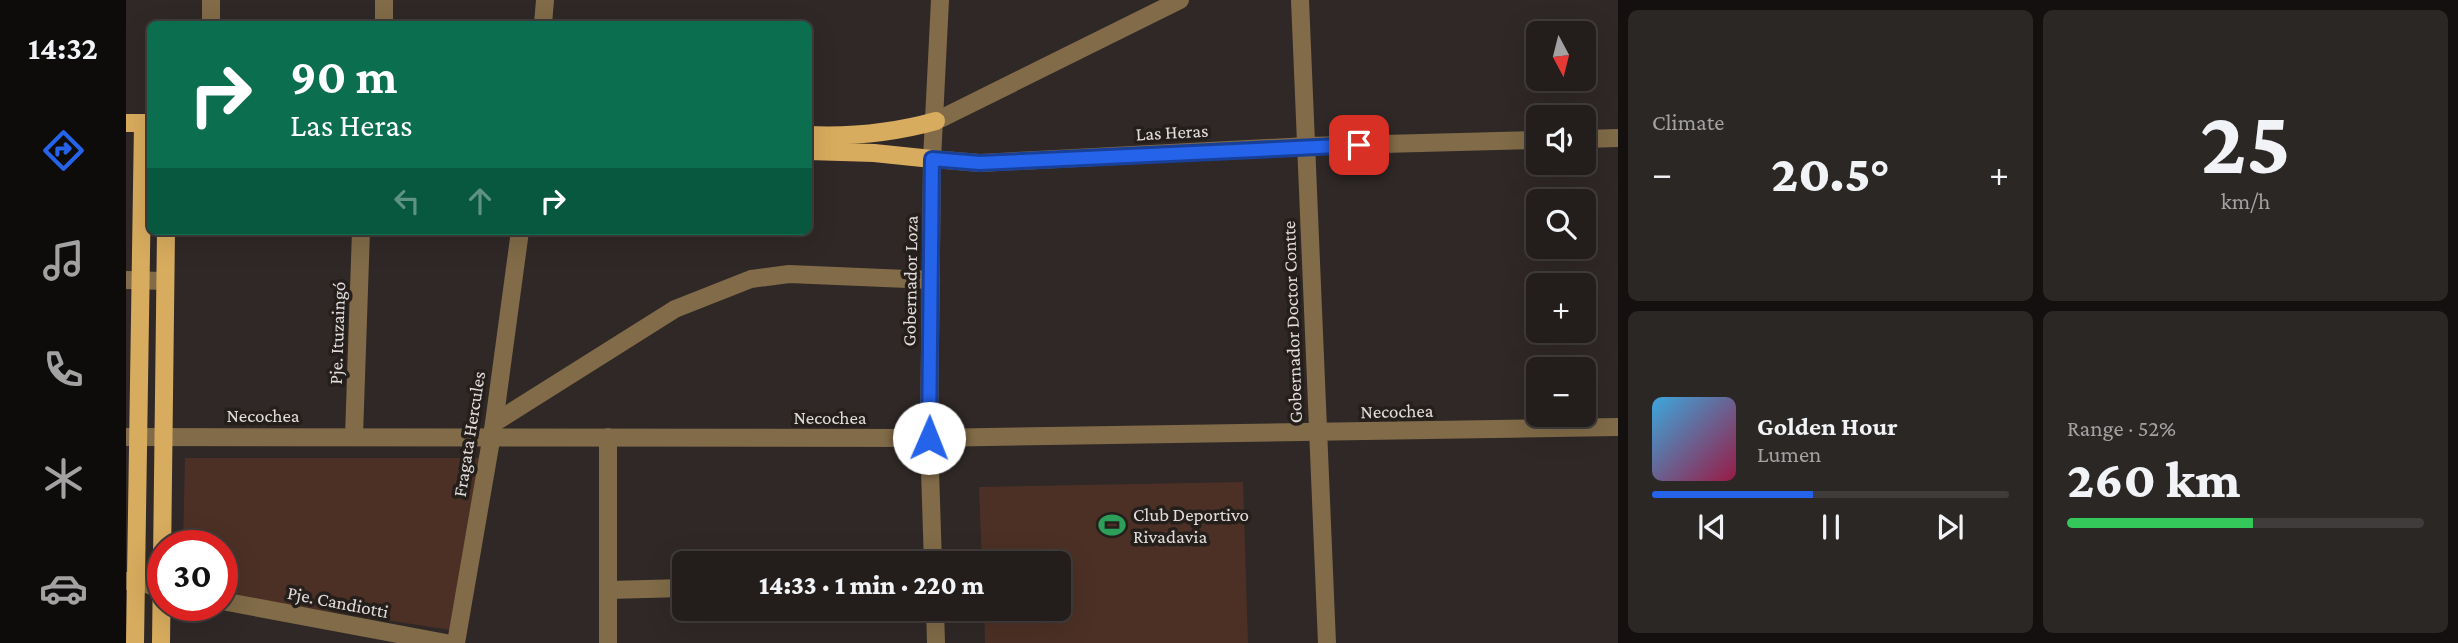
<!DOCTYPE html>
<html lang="en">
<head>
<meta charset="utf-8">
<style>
	body { margin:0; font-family:"Crimson Pro",serif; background:#2b2725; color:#f1f3f6; height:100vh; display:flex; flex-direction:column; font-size:26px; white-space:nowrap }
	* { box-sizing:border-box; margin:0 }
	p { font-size:23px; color:#a3a2a3 }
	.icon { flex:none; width:38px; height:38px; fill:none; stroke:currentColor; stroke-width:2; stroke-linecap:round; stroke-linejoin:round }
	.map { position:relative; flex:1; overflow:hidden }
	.panel { display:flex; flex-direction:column; gap:10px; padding:10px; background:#13100f; width:840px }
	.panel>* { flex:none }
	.hud { position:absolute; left:21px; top:21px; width:665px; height:214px; border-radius:10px; box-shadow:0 7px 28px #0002,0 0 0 2px #403c3b; background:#0b6e4f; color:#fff; overflow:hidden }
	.needle { width:46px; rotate:173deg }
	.buttons { position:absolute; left:1400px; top:21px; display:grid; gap:14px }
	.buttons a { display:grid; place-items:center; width:70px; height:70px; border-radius:10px; background:#231e1c; box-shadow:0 7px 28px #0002,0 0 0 2px #403c3b; font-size:35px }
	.speed { position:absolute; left:21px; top:530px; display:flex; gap:14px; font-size:35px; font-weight:700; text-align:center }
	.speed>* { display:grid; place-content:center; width:91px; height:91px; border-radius:50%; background:#231e1c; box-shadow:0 7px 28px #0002,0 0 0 2px #403c3b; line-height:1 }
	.speed .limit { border:10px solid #d22; background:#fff; color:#111 }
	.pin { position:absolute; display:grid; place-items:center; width:60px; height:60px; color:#fff; margin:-30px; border-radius:14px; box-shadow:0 4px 10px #0006 }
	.me { position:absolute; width:77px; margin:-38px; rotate:1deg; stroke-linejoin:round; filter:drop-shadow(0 0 5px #0008) }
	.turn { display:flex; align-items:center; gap:24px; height:147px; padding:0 28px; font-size:32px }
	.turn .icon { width:91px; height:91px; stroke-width:2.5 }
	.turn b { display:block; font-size:49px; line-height:60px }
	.lanes { display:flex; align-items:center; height:66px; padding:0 28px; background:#0003; justify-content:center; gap:35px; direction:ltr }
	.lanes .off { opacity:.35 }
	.big { font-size:52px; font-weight:800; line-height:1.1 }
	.panel .tile { flex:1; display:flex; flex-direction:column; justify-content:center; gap:10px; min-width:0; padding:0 24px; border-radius:10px; background:#2b2725 }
	.panel .dial { align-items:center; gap:0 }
	.dial b { font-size:91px; line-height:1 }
	.song { display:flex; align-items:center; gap:21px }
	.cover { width:84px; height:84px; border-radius:10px; background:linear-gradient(135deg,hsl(200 70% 55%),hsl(340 70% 35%)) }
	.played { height:7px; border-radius:4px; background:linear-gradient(90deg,#2563eb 45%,#403c3b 45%) }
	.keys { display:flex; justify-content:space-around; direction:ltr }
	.heat { display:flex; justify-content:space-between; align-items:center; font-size:38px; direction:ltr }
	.charge { height:10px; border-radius:5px; background:linear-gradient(90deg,#34c759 52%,#403c3b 0) }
	.panel .tiles { flex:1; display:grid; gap:10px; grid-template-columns:repeat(2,1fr) }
	.trip { position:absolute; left:546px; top:551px; width:399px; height:70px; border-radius:10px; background:#231e1c; box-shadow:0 7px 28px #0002,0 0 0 2px #403c3b; font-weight:800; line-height:70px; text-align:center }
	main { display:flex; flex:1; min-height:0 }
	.tabs { display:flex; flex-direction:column; width:126px; justify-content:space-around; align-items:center; background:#0e0c0b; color:#a3a2a3 }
	.tabs .icon { width:49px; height:49px }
	.tabs .active { color:#2563eb }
	.tabs b { font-size:32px; color:#f1f3f6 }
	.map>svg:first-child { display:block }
	.green { fill:#4c3025 }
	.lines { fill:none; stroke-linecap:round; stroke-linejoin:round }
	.minor { stroke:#816b48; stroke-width:18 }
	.major { stroke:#d8ac5e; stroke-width:18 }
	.route-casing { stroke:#184099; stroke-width:18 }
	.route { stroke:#2563eb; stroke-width:12 }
	.labels { text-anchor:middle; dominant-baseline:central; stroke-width:7; stroke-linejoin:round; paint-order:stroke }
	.street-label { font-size:19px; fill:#e2dddc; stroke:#251f1c }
	.poi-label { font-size:19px; fill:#e2dddc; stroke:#251f1c; text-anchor:start }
</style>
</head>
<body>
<main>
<nav class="tabs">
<b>14:32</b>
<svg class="icon active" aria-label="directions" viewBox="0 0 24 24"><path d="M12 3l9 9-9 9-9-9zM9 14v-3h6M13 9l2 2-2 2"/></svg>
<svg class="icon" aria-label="music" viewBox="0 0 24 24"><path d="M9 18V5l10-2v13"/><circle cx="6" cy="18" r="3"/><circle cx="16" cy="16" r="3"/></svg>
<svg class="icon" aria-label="phone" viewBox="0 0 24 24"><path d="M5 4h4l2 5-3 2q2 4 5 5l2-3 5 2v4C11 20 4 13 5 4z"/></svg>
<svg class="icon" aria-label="climate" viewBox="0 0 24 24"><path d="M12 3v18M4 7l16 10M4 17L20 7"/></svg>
<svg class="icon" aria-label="car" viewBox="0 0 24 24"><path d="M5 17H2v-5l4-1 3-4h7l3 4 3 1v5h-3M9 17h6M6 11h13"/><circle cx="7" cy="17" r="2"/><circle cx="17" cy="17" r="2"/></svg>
</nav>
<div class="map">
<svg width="1492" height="643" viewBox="0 0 1492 643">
	<rect width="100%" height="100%" fill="#2f2826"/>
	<g class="green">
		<path d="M59,458H353L325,630L96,595V546H57Z"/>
		<path d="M1117,482L1122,643H859L858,609H933V564L856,563L853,487Z"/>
	</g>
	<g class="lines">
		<g class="minor">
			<path d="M85,0V24"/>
			<path d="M1174,0L1201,643"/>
			<path d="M258,24V0"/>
			<path d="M417,24L419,0"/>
			<path d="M810,121L1054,0"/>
			<path d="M1458,139L1492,138"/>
			<path d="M806,159L854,163L1181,146L1412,140"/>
			<path d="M0,280L39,281"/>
			<path d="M368,423L549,309L625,279L663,274L805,280"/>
			<path d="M228,436L235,231"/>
			<path d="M0,437L803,438L1492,427"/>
			<path d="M482,437V643"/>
			<path d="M807,564L803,438L806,159L814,0"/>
			<path d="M0,581L10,580L37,590"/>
			<path d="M482,590L558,588"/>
			<path d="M96,601L320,643"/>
			<path d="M809,609L810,643"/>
			<path d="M330,643L368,423L394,231"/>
		</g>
		<g class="major">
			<path d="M0,123H24"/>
			<path d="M682,135C727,137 767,133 810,121"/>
			<path d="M682,151L748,153L806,159"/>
			<path d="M9,643L17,123"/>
			<path d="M35,643L40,231"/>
		</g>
	</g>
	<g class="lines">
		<g class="route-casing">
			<path id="route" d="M803,438L806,159L854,163L1233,145"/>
		</g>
		<use href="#route" class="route"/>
	</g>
	<defs>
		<g id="stadium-bare" transform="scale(2.1)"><path d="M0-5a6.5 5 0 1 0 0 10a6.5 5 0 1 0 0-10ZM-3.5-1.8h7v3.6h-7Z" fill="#2e9e5b" stroke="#251f1c" stroke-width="2.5" paint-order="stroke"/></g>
	</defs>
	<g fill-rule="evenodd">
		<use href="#stadium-bare" x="986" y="525"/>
	</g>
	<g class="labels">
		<g class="street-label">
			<text transform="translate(1046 132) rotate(-3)">Las Heras</text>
			<text transform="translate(784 281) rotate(-89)">Gobernador Loza</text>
			<text transform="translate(1166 322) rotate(-92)">Gobernador Doctor Contte</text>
			<text transform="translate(211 333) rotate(-88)">Pje. Ituzaingó</text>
			<text transform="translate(1271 411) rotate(-1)">Necochea</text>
			<text x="137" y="415">Necochea</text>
			<text x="704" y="417">Necochea</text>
			<text transform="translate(343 434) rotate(-81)">Fragata Hercules</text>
			<text transform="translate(212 602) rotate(11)">Pje. Candiotti</text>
		</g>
		<g class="poi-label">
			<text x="1007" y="514">Club Deportivo<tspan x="1007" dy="22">Rivadavia</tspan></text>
		</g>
	</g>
</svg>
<div class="buttons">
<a><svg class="needle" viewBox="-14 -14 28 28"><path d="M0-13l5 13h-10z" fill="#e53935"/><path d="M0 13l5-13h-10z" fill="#a3a2a3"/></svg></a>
<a><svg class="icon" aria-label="sound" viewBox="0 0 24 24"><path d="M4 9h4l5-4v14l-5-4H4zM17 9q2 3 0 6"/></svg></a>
<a><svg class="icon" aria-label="search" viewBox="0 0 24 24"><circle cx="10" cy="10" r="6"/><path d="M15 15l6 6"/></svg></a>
<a>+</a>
<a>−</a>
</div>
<div class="speed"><div class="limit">30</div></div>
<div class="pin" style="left:1233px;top:145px;background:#d93025"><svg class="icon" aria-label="arrive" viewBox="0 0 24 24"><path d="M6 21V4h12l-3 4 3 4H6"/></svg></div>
<svg class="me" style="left:803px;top:438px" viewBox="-20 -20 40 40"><circle r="19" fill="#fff"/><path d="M0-13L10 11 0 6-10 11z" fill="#2563eb"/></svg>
<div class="trip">14:33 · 1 min · 220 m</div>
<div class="hud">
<div class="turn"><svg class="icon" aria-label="right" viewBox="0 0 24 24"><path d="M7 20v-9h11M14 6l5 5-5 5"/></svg><div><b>90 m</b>Las Heras</div></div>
<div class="lanes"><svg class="icon off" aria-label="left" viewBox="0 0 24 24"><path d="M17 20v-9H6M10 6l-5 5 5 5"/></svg><svg class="icon off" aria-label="ahead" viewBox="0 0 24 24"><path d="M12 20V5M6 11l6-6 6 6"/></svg><svg class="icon" aria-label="right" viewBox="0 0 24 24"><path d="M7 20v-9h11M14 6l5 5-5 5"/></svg></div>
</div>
</div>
<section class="panel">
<div class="tiles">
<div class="tile"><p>Climate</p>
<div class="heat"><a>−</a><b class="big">20.5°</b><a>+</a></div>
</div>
<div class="tile dial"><b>25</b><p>km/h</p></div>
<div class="tile">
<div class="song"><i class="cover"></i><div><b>Golden Hour</b><p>Lumen</p></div></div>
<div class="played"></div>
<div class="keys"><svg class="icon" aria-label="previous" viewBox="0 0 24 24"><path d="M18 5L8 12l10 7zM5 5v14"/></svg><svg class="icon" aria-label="pause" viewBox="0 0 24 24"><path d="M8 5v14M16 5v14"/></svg><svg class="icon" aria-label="next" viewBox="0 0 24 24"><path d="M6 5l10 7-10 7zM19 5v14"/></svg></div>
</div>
<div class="tile"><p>Range · 52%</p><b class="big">260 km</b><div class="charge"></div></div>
</div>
</section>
</main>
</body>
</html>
